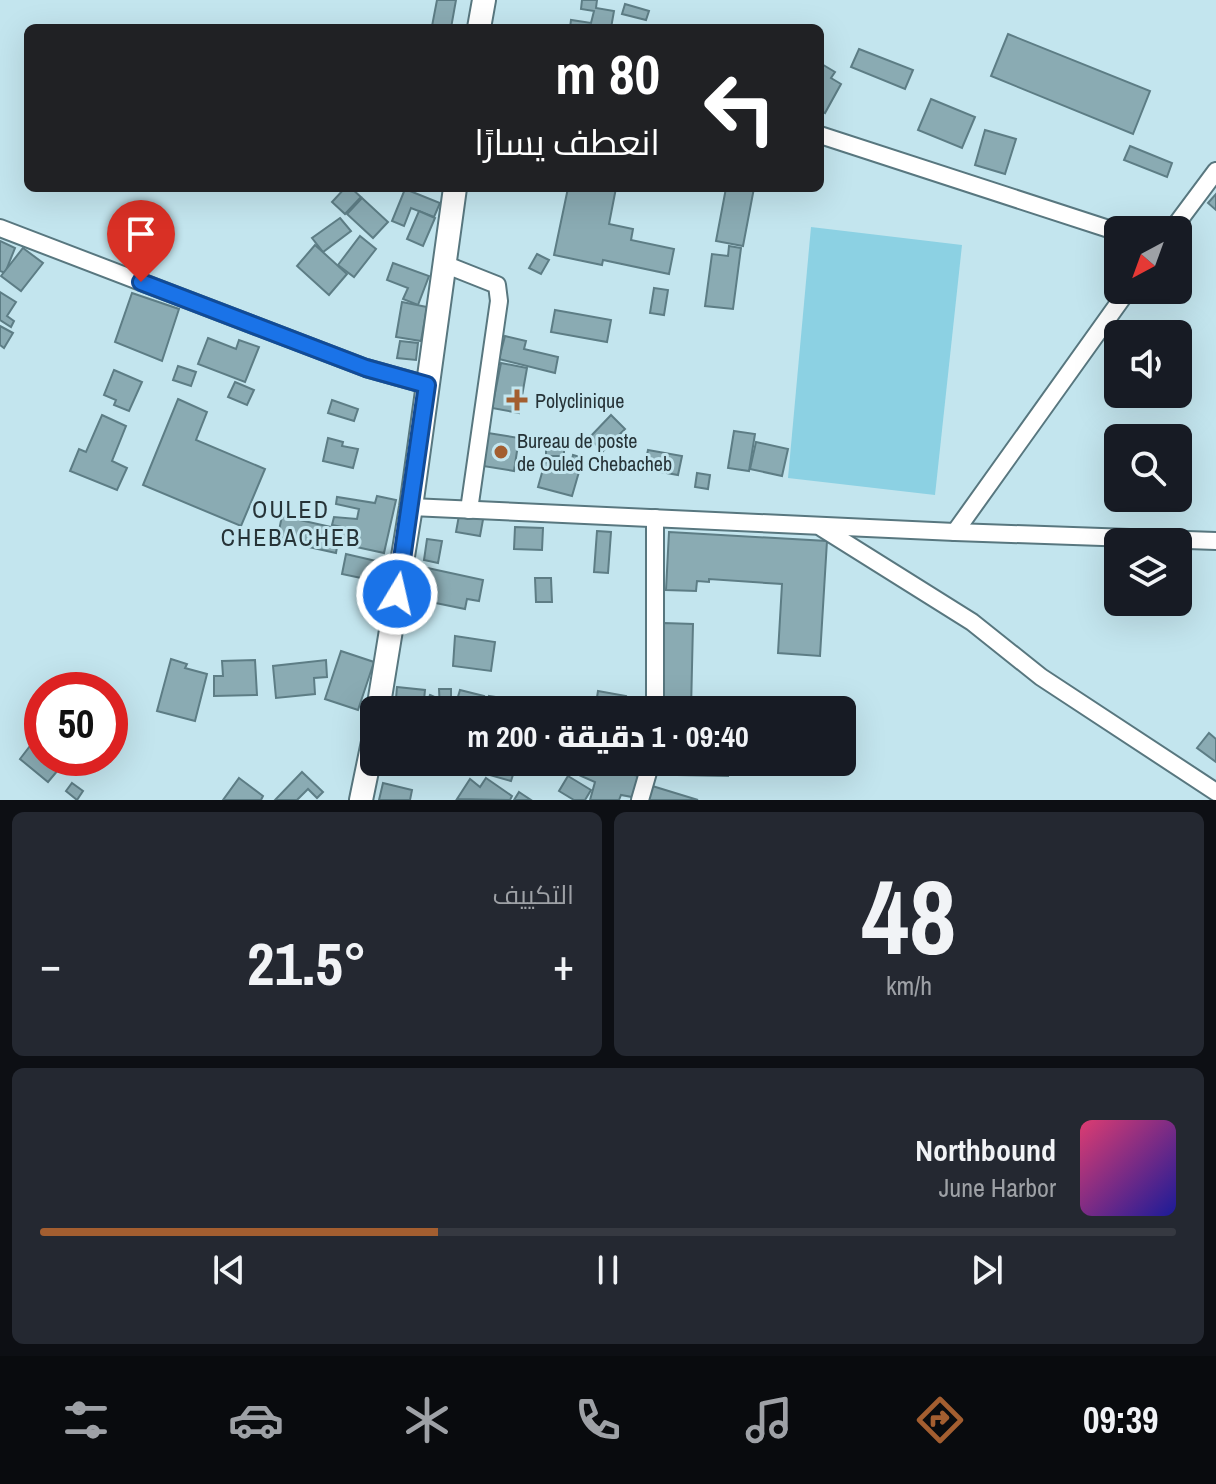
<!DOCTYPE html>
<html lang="ar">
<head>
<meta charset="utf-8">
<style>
	body { margin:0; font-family:"Archivo Narrow",Cairo,sans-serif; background:#242831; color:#f1f3f6; direction:rtl; height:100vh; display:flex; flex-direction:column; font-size:30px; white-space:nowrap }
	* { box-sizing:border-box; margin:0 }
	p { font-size:26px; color:#9ea1a6 }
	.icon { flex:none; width:44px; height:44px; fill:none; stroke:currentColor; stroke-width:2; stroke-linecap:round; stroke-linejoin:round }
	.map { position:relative; height:800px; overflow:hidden; direction:ltr }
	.sheet { display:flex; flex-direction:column; gap:12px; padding:12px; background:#0d0f14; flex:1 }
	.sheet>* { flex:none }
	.guide { position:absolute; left:24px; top:24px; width:800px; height:168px; border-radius:12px; box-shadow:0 8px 32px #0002; direction:rtl; background:#202124; color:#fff; overflow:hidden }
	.needle { width:52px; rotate:221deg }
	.fabs { position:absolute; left:1104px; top:216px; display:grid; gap:16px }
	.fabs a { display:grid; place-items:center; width:88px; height:88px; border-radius:12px; background:#171b24; box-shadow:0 8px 32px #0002; font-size:40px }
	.speed { position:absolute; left:24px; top:672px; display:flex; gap:16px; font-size:40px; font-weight:700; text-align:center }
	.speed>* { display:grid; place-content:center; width:104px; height:104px; border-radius:50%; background:#171b24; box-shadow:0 8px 32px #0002; line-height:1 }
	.speed .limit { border:12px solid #d22; background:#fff; color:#111 }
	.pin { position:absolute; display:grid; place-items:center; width:68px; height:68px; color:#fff; margin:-82px -34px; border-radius:50% 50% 50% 0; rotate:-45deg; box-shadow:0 0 8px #0007 }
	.pin .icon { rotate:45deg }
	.me { position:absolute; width:88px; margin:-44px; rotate:9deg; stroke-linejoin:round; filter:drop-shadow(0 0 6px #0008) }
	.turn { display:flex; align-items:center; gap:28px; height:168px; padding:0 32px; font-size:36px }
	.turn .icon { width:104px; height:104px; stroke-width:2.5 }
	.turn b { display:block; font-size:56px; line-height:68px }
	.big { font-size:60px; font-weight:800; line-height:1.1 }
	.sheet .card { flex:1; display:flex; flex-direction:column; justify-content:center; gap:12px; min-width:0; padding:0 28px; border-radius:12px; background:#242831 }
	.sheet .dial { align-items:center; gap:0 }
	.dial b { font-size:104px; line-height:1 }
	.song { display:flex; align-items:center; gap:24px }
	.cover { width:96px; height:96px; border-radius:12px; background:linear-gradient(135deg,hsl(340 70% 55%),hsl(240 70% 35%)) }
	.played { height:8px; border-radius:4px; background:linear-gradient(90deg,#a35e30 35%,#363941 35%) }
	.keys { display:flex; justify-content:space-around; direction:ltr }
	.heat { display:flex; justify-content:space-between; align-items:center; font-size:44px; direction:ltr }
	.sheet .tiles { flex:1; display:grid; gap:12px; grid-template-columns:1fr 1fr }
	.card:last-child { grid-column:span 2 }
	.trip { position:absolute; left:360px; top:696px; width:496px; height:80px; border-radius:12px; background:#171b24; box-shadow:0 8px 32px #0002; font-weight:800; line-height:80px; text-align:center; direction:rtl }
	.tabs { display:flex; height:128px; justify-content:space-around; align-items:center; background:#090b0e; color:#9ea1a6 }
	.tabs .icon { width:56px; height:56px }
	.tabs .on { color:#a35e30 }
	.tabs b { font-size:36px; color:#f1f3f6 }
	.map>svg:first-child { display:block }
	.green { fill:#8cd1e3 }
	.building { fill:#8aabb3; stroke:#5d7d85; stroke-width:2 }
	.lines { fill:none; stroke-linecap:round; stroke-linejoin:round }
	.street-casing { stroke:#58777f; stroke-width:20 }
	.secondary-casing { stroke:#58777f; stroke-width:26 }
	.street { stroke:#fff; stroke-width:16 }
	.secondary { stroke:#fff; stroke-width:22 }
	.route-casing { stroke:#114b97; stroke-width:20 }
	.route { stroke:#1a73e8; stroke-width:14 }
	.poi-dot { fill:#a35e30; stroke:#c3e5ee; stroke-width:3 }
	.labels { text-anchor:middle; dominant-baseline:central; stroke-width:6; stroke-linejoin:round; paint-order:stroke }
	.poi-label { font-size:20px; fill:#263337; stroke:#c3e5ee; text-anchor:start }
	.quarter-label { font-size:24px; letter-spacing:2px; fill:#263337; stroke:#c3e5ee }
</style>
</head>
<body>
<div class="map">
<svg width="1216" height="800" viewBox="0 0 1216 800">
	<rect width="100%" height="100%" fill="#c3e5ee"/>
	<path class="green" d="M811,227L962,245L935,495L788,478Z"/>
	<g class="building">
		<path d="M437,0H456L451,28L432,26Z"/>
		<path d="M582,0H597L596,8L614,11L611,28H570L571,20L591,23L594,11L581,9Z"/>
		<path d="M625,4L649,11L646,20L622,14Z"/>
		<path d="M1008,34L1150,91L1133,134L991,76Z"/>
		<path d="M859,49L913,70L905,89L851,67Z"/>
		<path d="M820,63L835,72L831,78L841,84L825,113L820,110Z"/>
		<path d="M931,99L975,117L962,148L918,130Z"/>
		<path d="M985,130L1016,139L1005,174L975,165Z"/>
		<path d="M1130,146L1172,163L1167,177L1124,160Z"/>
		<path d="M345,188H351L361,197L345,214L332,202Z"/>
		<path d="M568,188H616L609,224L633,229L631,240L674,249L669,274L603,260L602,265L554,255Z"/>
		<path d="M726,188H754L743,246L716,241Z"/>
		<path d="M405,189L440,203L434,217L411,208L404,226L392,221Z"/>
		<path d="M1216,194V210L1208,203Z"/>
		<path d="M362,198L388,222L373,238L347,214Z"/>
		<path d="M419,211L435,218L423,246L407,239Z"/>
		<path d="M340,218L351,231L323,252L312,238Z"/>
		<path d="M360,236L376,249L354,277L338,265Z"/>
		<path d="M0,241L15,248L5,273L0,271Z"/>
		<path d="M315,245L347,274L329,295L297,266Z"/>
		<path d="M729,246L741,248L733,309L705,306L712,254L728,256Z"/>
		<path d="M23,248L43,263L21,291L1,276Z"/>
		<path d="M537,254L549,260L541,274L529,268Z"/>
		<path d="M393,263L429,276L418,305L403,299L408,288L387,280Z"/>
		<path d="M654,288L668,290L664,315L650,313Z"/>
		<path d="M0,292L16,302L7,316L14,321L11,327L0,320Z"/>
		<path d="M132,293L179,309L162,361L115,342Z"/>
		<path d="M402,302L427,307L421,341L396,337Z"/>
		<path d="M555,310L611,320L607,342L551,332Z"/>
		<path d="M0,326L13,333L4,348L0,345Z"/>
		<path d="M505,336L526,341L524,349L558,357L555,373L499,359Z"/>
		<path d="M208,338L236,349L239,340L259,347L245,382L198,364Z"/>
		<path d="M400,341L418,343L416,360L397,358Z"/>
		<path d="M501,363L527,368L519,413L492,408Z"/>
		<path d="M178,366L196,372L191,386L173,380Z"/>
		<path d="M114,370L142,382L129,411L114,405L116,400L104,395Z"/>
		<path d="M235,382L254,390L247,405L228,397Z"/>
		<path d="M178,399L207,412L196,440L265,469L241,526L143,485Z"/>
		<path d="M332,400L358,409L354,421L328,413Z"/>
		<path d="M102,415L126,426L112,461L127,468L117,490L70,471L79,449L86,452Z"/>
		<path d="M611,415L625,429L603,451L589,438Z"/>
		<path d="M734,431L755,434L749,471L728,468Z"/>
		<path d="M488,433L519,438L514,471L483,466Z"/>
		<path d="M328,438L343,442L342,446L358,449L353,468L323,461Z"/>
		<path d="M756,442L788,449L782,476L750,469Z"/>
		<path d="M546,446L564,447V456H546Z"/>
		<path d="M648,450L682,456L678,475L644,469Z"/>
		<path d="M573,455L583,458L572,496L538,487L545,462L570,469Z"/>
		<path d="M697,473L710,475L708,489L695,487Z"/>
		<path d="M377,496L396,500L384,553L338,543L342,527L332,525L334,517L357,519L359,509L336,504L337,497L375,503Z"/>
		<path d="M460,510L484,514L480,536L456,532Z"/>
		<path d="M282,516L340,529L336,553L277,540Z"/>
		<path d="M515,527L543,528L542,550L514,549Z"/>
		<path d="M597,531L611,532L608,573L594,572Z"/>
		<path d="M669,532L827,541L820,656L778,653L782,584L709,579V582L697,581L696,591L666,590Z"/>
		<path d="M427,539L442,541L438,563L424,560Z"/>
		<path d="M346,554L389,564L385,583L342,574Z"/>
		<path d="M423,567L483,580L479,601L467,599L465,609L416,599Z"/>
		<path d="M535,578H551L552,602H536Z"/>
		<path d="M664,623L693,624L691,710H663Z"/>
		<path d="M455,636L495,642L491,671L453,666Z"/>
		<path d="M341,651L374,662L358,710L325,699Z"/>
		<path d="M171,659L187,664L185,668L207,674L195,721L157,711Z"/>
		<path d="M255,660L257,695L214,696V676H223L222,661Z"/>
		<path d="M326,660L327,677L314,678L315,694L276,698L273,666Z"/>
		<path d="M397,687L425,690L423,710H395Z"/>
		<path d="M439,689H451V710H440Z"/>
		<path d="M460,690L484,696L480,710H454Z"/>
		<path d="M598,691L626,696L623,710H595Z"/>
		<path d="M430,695L437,698L433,710H424Z"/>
		<path d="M489,696L503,698L501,710H487Z"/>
		<path d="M812,699L840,702V710H811Z"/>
		<path d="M1209,733L1216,739V762L1197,748Z"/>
		<path d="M30,746L58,770L48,782L20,759Z"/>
		<path d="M403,762H440L437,772L402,765Z"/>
		<path d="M471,762H517L511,781L469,769Z"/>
		<path d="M577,762H603L600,767L604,769L639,776L632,797L621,795L619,800H590L595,782L572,772Z"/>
		<path d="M678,762H728V776L678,775Z"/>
		<path d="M784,762H822L821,770L783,767Z"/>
		<path d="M302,772L323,792L317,798L308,789L297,800H275Z"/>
		<path d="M568,776L591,790L585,800H574L559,791Z"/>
		<path d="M239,778L263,796L261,800H223Z"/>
		<path d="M486,778L512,796L510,800L457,799L470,779L480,787Z"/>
		<path d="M72,783L83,791L77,800L66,791Z"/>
		<path d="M383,783L412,790L410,800H379Z"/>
		<path d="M649,785L698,800H644Z"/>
		<path d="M519,792L531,800H514Z"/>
	</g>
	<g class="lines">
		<g class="street-casing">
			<g id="street">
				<path d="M820,135L1118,232"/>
				<path d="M0,228L366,368L427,385"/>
				<path d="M1172,230L1216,171"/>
				<path d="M444,264L497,285L499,301L469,510"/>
				<path d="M411,507L955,532L1216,541"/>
				<path d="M822,528L972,622L1041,677L1216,792"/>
				<path d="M955,532L1128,290"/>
				<path d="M655,710V518"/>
				<path d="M640,800L651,762"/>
			</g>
		</g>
		<g class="secondary-casing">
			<g id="secondary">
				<path d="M479,28L484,0"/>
				<path d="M378,710L411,507L455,188"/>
				<path d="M361,800L374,737"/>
			</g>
		</g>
		<use href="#street" class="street"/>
		<use href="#secondary" class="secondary"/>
	</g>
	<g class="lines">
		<g class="route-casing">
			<path id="route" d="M141,282L366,368L427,385L397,594"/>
		</g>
		<use href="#route" class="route"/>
	</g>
	<g class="poi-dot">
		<path d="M513 388h8v8h8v8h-8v8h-8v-8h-8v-8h8z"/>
		<circle cx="501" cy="452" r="8"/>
	</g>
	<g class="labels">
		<g class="poi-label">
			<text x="535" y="400">Polyclinique</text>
			<text x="517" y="440">Bureau de poste<tspan x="517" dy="23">de Ouled Chebacheb</tspan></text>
		</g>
		<g class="quarter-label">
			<text x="291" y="509">OULED<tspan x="291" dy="28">CHEBACHEB</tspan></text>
		</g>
	</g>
</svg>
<div class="fabs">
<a><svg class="needle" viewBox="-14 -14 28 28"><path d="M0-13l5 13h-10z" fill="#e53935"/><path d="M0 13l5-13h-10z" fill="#9ea1a6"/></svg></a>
<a><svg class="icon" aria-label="sound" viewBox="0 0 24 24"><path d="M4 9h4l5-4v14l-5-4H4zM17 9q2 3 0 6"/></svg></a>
<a><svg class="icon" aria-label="search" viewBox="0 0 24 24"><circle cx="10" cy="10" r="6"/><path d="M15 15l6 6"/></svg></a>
<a><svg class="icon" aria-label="layers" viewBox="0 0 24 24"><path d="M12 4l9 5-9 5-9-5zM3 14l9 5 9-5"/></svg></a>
</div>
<div class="speed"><div class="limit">50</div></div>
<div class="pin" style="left:141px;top:282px;background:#d93025"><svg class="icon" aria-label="arrive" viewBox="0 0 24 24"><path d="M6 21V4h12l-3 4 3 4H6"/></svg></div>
<svg class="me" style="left:397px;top:594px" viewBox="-20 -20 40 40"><circle r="17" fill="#1a73e8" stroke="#fff" stroke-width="3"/><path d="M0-11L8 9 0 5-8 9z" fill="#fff"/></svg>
<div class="trip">09:40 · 1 دقيقة · 200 m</div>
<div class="guide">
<div class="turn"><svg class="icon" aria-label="left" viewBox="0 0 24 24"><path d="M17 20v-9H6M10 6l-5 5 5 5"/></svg><div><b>80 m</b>انعطف يسارًا</div></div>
</div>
</div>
<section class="sheet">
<div class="tiles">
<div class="card dial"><b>48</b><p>km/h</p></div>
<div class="card"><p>التكييف</p>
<div class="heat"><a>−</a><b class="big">21.5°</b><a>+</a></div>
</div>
<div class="card">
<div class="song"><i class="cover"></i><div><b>Northbound</b><p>June Harbor</p></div></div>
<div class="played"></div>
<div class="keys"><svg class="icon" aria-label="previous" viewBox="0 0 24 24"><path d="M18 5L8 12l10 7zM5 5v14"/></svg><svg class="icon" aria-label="pause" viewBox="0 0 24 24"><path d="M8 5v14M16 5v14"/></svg><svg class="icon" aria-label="next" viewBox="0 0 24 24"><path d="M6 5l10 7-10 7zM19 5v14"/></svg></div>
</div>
</div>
</section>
<nav class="tabs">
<b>09:39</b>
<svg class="icon on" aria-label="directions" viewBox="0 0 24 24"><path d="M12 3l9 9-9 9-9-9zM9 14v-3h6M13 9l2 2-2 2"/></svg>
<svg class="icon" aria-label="music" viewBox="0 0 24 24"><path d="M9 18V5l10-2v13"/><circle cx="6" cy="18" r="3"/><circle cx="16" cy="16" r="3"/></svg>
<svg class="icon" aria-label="phone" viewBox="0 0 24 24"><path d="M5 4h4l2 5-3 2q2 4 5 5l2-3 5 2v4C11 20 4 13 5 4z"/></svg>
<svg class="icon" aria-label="climate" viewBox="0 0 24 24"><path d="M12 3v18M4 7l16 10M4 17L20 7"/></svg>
<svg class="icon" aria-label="car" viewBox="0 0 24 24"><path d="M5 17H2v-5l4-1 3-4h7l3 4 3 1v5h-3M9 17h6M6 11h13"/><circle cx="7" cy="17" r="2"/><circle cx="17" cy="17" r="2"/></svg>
<svg class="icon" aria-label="filters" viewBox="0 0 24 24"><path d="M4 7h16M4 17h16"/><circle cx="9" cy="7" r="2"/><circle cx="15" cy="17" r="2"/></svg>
</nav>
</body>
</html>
